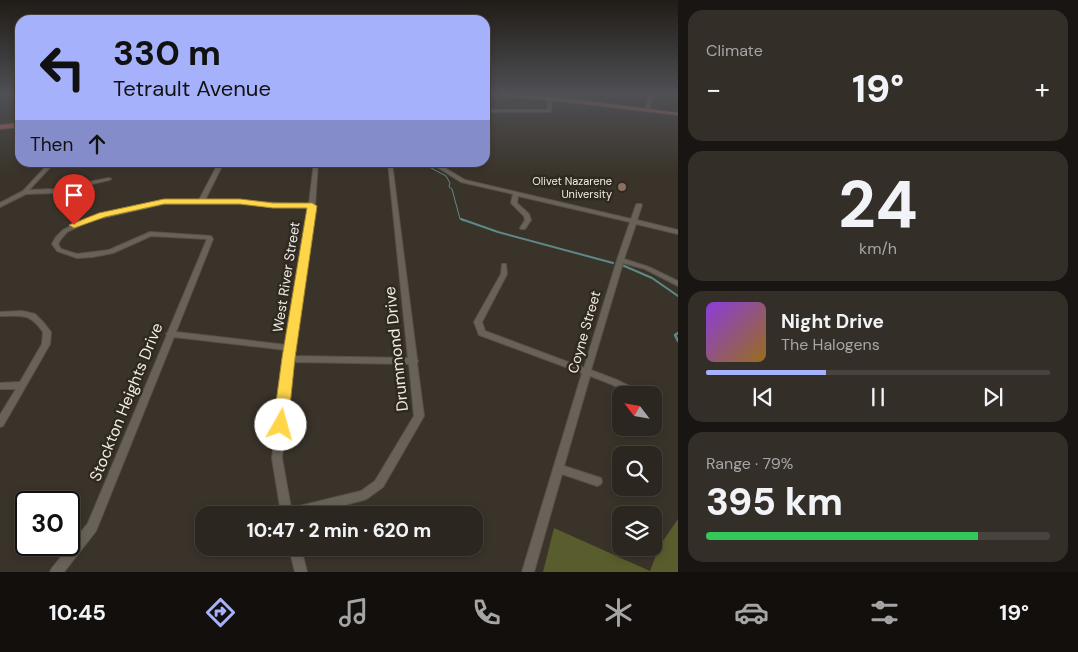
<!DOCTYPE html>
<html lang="en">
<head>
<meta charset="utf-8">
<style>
	body { margin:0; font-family:"DM Sans",sans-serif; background:#342e29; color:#f1f3f6; height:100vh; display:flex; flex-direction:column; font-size:19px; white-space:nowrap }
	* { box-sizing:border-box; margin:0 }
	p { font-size:16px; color:#a6a5a5 }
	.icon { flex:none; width:28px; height:28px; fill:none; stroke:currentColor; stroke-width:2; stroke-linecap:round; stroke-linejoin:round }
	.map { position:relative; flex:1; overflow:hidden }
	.side { display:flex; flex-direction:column; gap:10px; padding:10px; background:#181512; width:400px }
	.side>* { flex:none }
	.hud { position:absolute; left:15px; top:15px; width:475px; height:152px; border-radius:15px; box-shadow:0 2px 8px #0003,0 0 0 1px #48433e; background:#a6b1fc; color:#111; overflow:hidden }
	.needle { width:32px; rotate:301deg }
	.buttons { position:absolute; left:612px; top:386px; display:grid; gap:10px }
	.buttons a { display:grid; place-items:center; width:50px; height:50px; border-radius:10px; background:#2c2620; box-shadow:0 2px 8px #0003,0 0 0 1px #48433e; font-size:25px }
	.speed { position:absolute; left:15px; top:491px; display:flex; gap:10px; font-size:25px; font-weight:700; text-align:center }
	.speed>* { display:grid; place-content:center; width:65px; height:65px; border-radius:50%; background:#2c2620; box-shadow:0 2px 8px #0003,0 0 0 1px #48433e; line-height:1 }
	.speed .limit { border:2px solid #111; border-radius:8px; background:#fff; color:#111 }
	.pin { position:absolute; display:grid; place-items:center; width:42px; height:42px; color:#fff; margin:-51px -21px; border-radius:50% 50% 50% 0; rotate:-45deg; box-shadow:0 0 5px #0007 }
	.pin .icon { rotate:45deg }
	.me { position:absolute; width:55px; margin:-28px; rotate:7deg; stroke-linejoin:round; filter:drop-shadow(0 0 4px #0008) }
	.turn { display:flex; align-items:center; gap:18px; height:105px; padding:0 15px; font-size:22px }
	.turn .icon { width:65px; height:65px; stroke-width:2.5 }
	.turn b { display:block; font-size:35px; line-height:42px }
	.then { display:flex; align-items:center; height:48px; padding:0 15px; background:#0003; gap:10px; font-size:19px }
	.big { font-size:38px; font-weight:800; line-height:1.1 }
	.side .widget { flex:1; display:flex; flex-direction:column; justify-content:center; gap:8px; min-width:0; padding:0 18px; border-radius:15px; background:#342e29 }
	.side .dial { align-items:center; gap:0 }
	.dial b { font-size:65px; line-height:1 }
	.song { display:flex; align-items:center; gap:15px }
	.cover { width:60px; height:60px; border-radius:8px; background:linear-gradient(135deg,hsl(270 70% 55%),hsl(40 70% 35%)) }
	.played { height:5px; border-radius:2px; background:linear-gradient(90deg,#a6b1fc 35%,#48433e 35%) }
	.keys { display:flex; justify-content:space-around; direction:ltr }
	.heat { display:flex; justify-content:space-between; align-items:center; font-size:28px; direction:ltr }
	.charge { height:8px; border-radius:4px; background:linear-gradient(90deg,#34c759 79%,#48433e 0) }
	.trip { position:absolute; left:195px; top:506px; width:288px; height:50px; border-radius:15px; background:#2c2620; box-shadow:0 2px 8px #0003,0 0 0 1px #48433e; font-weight:800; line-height:50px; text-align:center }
	.tabs { display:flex; height:80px; justify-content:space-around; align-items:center; background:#120f0d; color:#a6a5a5 }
	.tabs .icon { width:35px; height:35px }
	.tabs .current { color:#a6b1fc }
	.tabs b { font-size:22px; color:#f1f3f6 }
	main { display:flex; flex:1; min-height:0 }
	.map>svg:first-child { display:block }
	.green { fill:#595c2c }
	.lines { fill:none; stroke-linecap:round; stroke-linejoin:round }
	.stream-far2 { stroke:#5d8a89; stroke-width:1 }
	.stream-far1 { stroke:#5d8a89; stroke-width:2 }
	.stream { stroke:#5d8a89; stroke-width:2.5 }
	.minor-casing { stroke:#575149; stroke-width:2 }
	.major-casing { stroke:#575149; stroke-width:2 }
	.minor { fill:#696258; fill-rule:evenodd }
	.major { fill:#a95a5e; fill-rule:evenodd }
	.route { fill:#ffd54a; stroke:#a68a30 }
	.education-dot { fill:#8d6e63; stroke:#2f2920; stroke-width:2 }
	.labels { text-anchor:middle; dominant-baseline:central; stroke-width:5; stroke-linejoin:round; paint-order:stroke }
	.far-poi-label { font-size:11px; fill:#f0ebe5; stroke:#2f2920; text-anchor:end }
	.street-label { font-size:14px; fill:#f0ebe5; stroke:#2f2920 }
	.near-street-label { font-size:16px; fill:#f0ebe5; stroke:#2f2920 }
</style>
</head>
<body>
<main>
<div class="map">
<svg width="678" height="572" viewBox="0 0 678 572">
	<rect width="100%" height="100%" fill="#3a332a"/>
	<path class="green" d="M678,519V572H543L554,528L650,571L660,545Z"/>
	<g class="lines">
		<path class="stream-far2" d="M420,162L446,176L450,183L449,187L452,189L460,219L464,221"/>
		<g class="stream-far1">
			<path d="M461,219L498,232L613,263"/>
			<path d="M622,265L652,278L678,296"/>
		</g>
		<path class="stream" d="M678,333L675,335L678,341"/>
		<g class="minor-casing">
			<g id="minor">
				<path d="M650,94H654L648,110L645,111Z"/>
				<path d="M550,98L552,99L551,111L549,112H485V110H547L548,99Z"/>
				<path d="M50,162H55L29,190L54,189L109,178L111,179L109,180L54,193L26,194L0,207V203L23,191Z"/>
				<path d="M219,162H224L205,200C240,200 274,203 309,204L314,162H318L315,206L293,356L408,358L388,163L377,162H400L392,163L417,359L418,361L417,363L424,416L383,487L368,498L364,500L306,515H281V513L272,458L286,350L174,337L96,531L64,572H50L52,568L88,523L167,335L166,334L168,332L207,239L151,236L113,253L93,257L77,258L57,251L52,244L56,237L63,230L85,219L164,200H199ZM164,204H240L273,207L309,208L287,345L176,332L213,239L211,236L150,232L109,250L77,254L61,249L58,244L61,239L67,232L89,221ZM293,362L409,364L414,416L375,481L361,491L291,508L282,458Z"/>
				<path d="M429,162H435L465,180L631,219L636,205L637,204H641L642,205L637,220L678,230V234L636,224L624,259L649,267L678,281V286L645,269L623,263L591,370L617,380L641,392L642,394V395H632L611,384L590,376L564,466L601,478L602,481L601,484L597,486L562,474L534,572H522L582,373L479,335L474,322L501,274L502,264H506L507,274L482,322L485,331L584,368L617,260L630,222L518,196L517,203L529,214L531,220L525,229H521L520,228L525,220L524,216L511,203L513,194L461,182Z"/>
				<path d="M22,311L35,314L44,323L51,332L50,344L3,426L0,427V415L16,389H0V383L20,382L42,344L43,332C29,312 22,316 0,316V312Z"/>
				<path d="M289,548H301L307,572H295Z"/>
			</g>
		</g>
		<g class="major-casing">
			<g id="major">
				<path d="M485,94C550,94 614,105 678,113V115L550,100Z"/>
				<path d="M20,123V127L0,129V125Z"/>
			</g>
		</g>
		<use href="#minor" class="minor"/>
		<use href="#major" class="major"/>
	</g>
	<linearGradient id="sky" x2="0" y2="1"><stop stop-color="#201c17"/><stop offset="0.54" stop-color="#4f5055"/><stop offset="1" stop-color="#4f5055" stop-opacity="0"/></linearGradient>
	<rect width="678" height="174" fill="url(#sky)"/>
	<path class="route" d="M164,199H240L273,203H312L317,206L295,358L288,425L286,429L281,431L275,429L273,425L282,358L307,208H273L240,204H164L105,217L74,228L69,225L99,213Z"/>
	<circle class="education-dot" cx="622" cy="187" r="5"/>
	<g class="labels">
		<g class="far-poi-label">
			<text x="612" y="181">Olivet Nazarene<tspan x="612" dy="13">University</tspan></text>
		</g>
		<g class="street-label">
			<text transform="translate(286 277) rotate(-81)">West River Street</text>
			<text transform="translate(584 332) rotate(-74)">Coyne Street</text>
		</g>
		<g class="near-street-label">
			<text transform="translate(396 349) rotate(-96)">Drummond Drive</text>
			<text transform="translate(126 402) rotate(-68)">Stockton Heights Drive</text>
		</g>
	</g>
</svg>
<div class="buttons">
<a><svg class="needle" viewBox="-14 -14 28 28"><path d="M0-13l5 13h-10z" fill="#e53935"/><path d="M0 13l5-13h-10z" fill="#a6a5a5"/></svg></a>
<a><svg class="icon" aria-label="search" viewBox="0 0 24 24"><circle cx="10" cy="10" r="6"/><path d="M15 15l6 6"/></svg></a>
<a><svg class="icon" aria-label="layers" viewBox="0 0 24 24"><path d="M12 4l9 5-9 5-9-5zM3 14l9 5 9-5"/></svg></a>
</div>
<div class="speed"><div class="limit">30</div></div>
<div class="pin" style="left:74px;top:225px;background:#d93025"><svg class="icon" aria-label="arrive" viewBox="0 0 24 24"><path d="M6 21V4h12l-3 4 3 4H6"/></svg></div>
<svg class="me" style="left:281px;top:425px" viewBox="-20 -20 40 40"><circle r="19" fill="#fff"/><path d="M0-13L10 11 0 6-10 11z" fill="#ffd54a"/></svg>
<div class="trip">10:47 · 2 min · 620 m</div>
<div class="hud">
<div class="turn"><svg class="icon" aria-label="left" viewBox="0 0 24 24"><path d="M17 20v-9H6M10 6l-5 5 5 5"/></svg><div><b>330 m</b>Tetrault Avenue</div></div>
<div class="then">Then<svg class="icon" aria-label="ahead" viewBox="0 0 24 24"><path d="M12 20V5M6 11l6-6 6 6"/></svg></div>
</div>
</div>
<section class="side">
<div class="widget"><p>Climate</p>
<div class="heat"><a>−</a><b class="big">19°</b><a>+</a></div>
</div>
<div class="widget dial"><b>24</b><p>km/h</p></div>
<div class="widget">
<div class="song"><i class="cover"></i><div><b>Night Drive</b><p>The Halogens</p></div></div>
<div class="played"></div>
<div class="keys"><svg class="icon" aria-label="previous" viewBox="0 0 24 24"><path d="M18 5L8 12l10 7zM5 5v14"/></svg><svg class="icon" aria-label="pause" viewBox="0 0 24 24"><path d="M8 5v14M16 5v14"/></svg><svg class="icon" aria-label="next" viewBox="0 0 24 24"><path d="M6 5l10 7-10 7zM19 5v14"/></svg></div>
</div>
<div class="widget"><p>Range · 79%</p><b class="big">395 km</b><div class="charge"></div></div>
</section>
</main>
<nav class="tabs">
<b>10:45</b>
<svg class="icon current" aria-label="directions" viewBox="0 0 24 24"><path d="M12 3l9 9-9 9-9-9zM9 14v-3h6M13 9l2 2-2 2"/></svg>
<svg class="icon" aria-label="music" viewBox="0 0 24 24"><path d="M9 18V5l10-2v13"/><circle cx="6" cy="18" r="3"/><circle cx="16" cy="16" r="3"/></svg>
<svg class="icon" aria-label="phone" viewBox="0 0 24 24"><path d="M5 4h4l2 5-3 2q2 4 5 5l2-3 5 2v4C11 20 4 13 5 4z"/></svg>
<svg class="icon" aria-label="climate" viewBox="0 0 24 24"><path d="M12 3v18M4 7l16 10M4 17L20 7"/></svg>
<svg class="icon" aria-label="car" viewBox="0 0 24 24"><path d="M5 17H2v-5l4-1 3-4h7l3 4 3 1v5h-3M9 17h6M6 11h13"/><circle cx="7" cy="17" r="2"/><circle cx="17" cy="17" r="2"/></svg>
<svg class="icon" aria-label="filters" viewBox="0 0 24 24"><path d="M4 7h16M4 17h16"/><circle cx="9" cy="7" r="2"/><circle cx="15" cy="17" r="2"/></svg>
<b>19°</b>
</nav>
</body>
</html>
